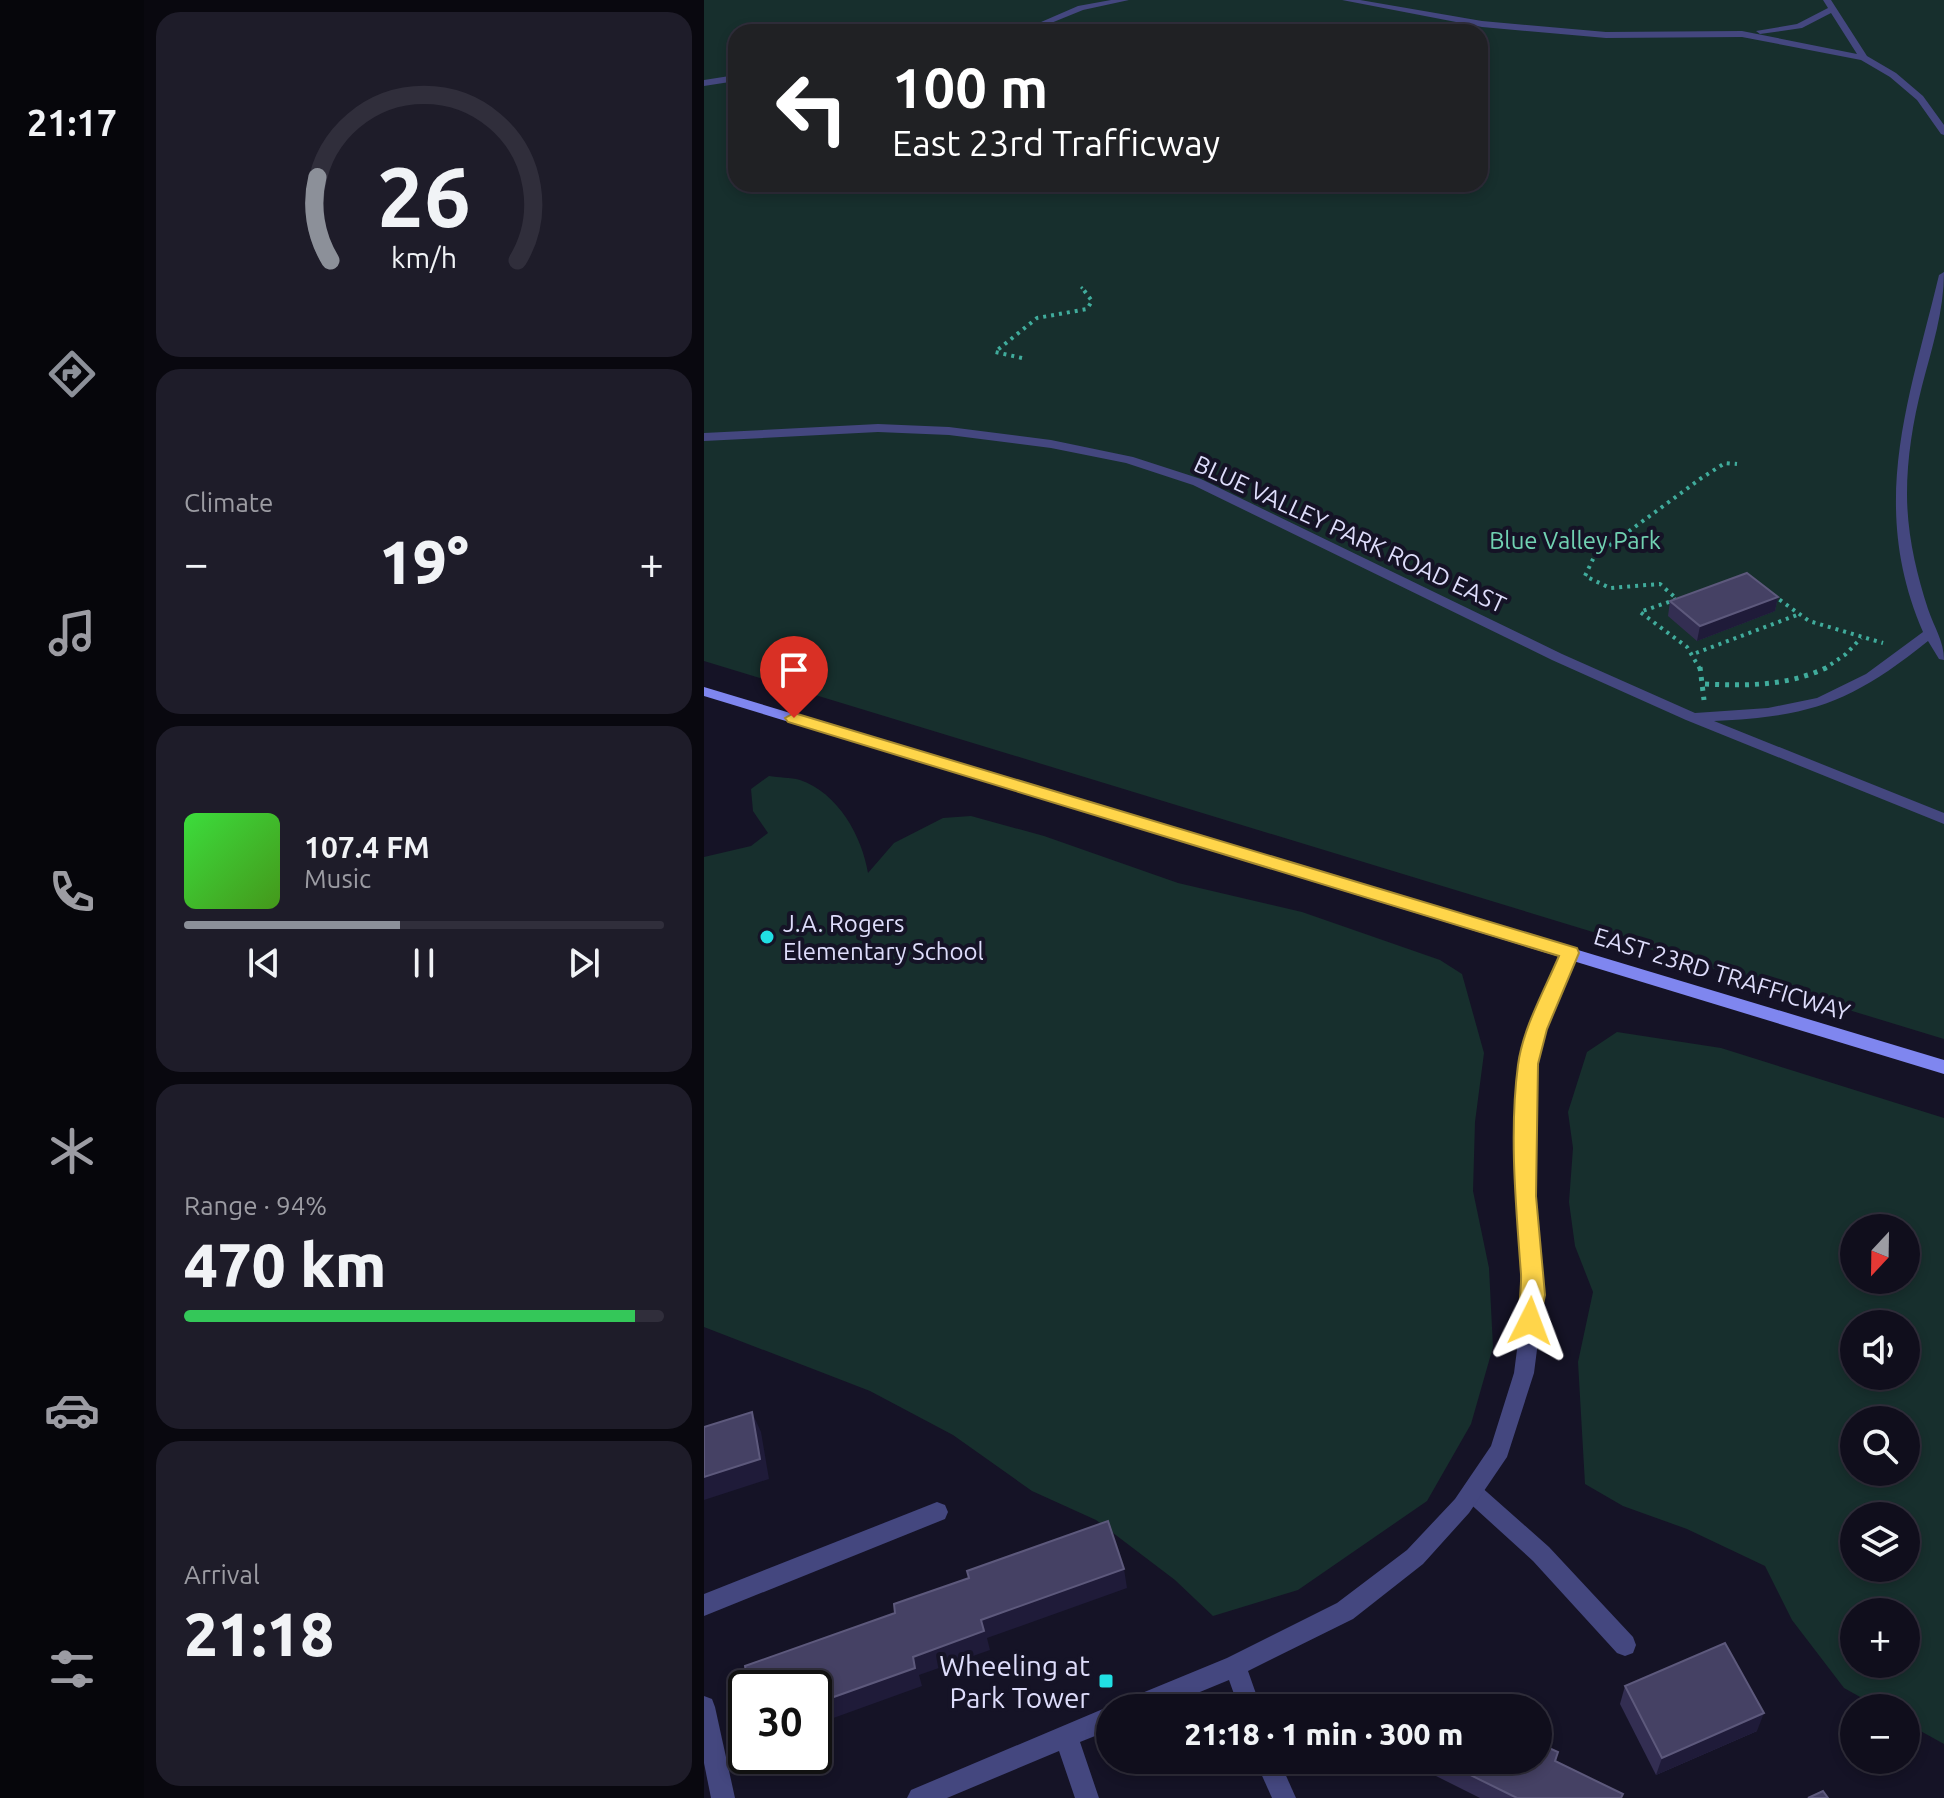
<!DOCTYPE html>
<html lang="en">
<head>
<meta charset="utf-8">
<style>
	body { margin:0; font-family:Ubuntu,sans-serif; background:#1e1c29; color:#f1f3f6; height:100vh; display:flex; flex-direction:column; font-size:30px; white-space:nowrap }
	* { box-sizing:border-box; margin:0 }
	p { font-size:26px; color:#9c9ca3 }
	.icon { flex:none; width:44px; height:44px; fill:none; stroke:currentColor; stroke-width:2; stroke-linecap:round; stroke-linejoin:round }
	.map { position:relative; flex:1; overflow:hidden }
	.sheet { display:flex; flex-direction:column; gap:12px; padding:12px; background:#09080f; width:560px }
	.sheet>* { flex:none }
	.banner { position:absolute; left:24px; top:24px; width:760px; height:168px; border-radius:24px; box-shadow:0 4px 12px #0003,0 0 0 2px #302e3b; background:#202124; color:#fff; overflow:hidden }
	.needle { width:52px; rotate:202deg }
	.fabs { position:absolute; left:1136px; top:1214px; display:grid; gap:16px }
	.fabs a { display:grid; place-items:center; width:80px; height:80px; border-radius:50%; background:#100e1c; box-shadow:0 4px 12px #0003,0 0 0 2px #302e3b; font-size:40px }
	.speed { position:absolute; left:24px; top:1670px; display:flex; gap:16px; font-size:40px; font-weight:700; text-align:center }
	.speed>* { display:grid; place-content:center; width:104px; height:104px; border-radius:50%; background:#100e1c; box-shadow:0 4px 12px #0003,0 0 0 2px #302e3b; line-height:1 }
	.speed .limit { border:4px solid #111; border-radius:12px; background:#fff; color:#111 }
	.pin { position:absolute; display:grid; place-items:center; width:68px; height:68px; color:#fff; margin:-82px -34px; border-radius:50% 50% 50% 0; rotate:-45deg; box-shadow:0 0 8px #0007 }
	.pin .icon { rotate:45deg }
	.me { position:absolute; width:88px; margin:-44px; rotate:3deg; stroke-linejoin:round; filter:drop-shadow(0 0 6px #0008) }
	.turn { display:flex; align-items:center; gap:28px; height:168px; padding:0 32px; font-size:36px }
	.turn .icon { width:104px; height:104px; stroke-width:2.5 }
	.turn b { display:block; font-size:56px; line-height:68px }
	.big { font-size:60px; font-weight:800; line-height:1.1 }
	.sheet .tile { flex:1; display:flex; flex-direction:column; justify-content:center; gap:12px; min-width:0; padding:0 28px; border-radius:24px; background:#1e1c29 }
	.sheet .dial { align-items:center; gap:0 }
	.dial svg { height:208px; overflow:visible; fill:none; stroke:#302e3b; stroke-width:7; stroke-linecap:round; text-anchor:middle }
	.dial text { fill:#f1f3f6; stroke:none }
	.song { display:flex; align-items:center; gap:24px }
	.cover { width:96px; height:96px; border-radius:12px; background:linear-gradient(135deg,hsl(120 70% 55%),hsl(100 70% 35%)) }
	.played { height:8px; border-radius:4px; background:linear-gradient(90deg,#8c9099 45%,#302e3b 45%) }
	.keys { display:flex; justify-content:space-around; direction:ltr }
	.heat { display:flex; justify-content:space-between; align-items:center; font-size:44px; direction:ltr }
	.charge { height:12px; border-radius:6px; background:linear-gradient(90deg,#34c759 94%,#302e3b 0) }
	.trip { position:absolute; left:392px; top:1694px; width:456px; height:80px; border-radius:40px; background:#100e1c; box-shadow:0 4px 12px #0003,0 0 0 2px #302e3b; font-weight:800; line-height:80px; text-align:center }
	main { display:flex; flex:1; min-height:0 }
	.menu { display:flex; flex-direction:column; width:144px; justify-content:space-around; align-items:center; background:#06060b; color:#9c9ca3 }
	.menu .icon { width:56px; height:56px }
	.menu .selected { color:#8c9099 }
	.menu b { font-size:36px; color:#f1f3f6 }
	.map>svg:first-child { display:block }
	.green { fill:#172f2d; fill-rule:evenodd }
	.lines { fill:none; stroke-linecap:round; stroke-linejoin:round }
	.path-far2 { stroke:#40ac9c; stroke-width:3; stroke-dasharray:2 4; stroke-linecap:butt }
	.path-far1 { stroke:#40ac9c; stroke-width:4; stroke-dasharray:3 5; stroke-linecap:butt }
	.path { stroke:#40ac9c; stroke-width:5; stroke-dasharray:4 6; stroke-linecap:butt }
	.lane { fill:#44477f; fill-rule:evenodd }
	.street { fill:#44477f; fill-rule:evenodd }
	.secondary { fill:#7f86ef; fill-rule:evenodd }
	.wall { fill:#332e52 }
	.shaded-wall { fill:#1f1b39 }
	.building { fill:#454164; stroke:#5d597c; stroke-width:2 }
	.route { fill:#ffd54a; stroke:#a68a30; stroke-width:2 }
	.poi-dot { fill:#21dfe3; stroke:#151326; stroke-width:3 }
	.labels { text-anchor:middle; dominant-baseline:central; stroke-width:8; stroke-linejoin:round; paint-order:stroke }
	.street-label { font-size:24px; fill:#deddfb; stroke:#151326 }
	.park-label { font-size:24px; fill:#71d2b2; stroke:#151326 }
	.poi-label { font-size:24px; fill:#deddfb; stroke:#151326; text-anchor:start }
	.near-poi-label { font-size:28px; fill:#deddfb; stroke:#151326; text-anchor:end }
</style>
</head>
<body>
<main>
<nav class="menu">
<b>21:17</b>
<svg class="icon selected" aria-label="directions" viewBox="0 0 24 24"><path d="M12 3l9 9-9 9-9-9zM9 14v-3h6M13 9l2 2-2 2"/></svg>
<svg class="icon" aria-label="music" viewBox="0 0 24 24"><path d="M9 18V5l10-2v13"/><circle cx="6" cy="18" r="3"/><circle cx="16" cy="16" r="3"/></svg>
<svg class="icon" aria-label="phone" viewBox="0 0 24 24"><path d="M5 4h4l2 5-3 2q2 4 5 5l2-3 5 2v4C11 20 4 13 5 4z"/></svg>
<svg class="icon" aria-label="climate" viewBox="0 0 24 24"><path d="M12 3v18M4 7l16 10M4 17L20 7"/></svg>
<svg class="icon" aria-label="car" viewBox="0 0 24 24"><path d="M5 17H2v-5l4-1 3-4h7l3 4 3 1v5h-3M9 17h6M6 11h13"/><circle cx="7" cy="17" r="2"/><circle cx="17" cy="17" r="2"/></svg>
<svg class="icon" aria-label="filters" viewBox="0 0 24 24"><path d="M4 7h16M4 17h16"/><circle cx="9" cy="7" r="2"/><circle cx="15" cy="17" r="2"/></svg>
</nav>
<section class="sheet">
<div class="tile dial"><svg viewBox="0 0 100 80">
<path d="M14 69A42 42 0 1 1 86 69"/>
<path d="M14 69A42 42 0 0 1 9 37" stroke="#8c9099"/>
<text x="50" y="56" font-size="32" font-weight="700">26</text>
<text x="50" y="72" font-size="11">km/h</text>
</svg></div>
<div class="tile"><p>Climate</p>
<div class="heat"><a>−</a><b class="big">19°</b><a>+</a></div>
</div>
<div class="tile">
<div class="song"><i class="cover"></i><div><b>107.4 FM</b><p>Music</p></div></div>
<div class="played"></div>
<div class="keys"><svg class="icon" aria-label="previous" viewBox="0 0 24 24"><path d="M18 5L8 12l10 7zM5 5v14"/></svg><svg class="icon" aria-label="pause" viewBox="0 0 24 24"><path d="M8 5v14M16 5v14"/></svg><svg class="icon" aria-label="next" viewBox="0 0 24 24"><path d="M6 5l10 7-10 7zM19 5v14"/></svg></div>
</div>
<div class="tile"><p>Range · 94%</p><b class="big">470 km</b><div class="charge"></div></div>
<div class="tile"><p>Arrival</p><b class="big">21:18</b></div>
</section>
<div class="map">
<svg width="1240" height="1798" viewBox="0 0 1240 1798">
	<rect width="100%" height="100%" fill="#151326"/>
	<g class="green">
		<path d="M0,0H1240V1039L0,661ZM32,32H776V184H32Z"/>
		<path d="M65,776C75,778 86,777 96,780C134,793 158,836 164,873L190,843L239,818L267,816L340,836L474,883L598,912L736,960L758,974L780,1053L771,1122L769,1191L785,1268L789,1347L767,1424L723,1501L594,1590L509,1616L471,1580L392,1520L328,1491L249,1435L166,1391L0,1327V857L47,846L64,833L49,811L47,789Z"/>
		<path d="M913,1032L1017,1048L1240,1118V1744L1202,1723V1708H1176L1140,1688L1088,1620L1061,1566L983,1529L919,1506L881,1484L874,1362L889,1292L871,1246L865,1202L869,1148L864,1112L883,1052ZM1150,1228H1202V1280H1150ZM1202,1324V1376H1150V1324ZM1202,1420V1472H1150V1420ZM1150,1516H1202V1568H1150ZM1150,1612H1202V1664H1150Z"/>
	</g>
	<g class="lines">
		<path class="path-far2" d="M377,287L381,291"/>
		<g class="path-far1">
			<path d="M318,358L291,352L333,318L383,309L388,301L379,289"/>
			<path d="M1069,595L1105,621L1179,643"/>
			<path d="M992,653L1093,615"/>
			<path d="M996,669L983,647L936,612L973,599L956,584L906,588L881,576L890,557L996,479L1021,463L1033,464"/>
			<path d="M1120,669L1142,654L1157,638"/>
		</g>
		<g class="path">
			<path d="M996,667L1000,700"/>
			<path d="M1001,684C1044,686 1084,686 1124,667"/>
		</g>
		<g class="lane">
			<path d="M768,1482L775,1485L845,1547L929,1637L932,1645L929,1653L921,1656L913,1653L829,1561L761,1499L757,1492L761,1485Z"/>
			<path d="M233,1502L241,1505L244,1512L241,1519L0,1616V1594Z"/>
			<path d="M0,1696L8,1699L11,1707L31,1798H7L0,1763Z"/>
		</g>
		<g class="street">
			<path d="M407,0H425L379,10L325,32H314L374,6Z"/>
			<path d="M638,0H656L778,21L902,32L1038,31L1153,54L1127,13L1098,28L1056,34L1052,31L1093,24L1124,8L1119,0H1127L1163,56L1192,73L1219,96L1240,125V135L1237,134L1213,100L1186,77L1157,60L1038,37L902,38L778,27Z"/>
			<path d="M32,75V81L0,86V80Z"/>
			<path d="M1240,272C1240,311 1228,348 1218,386C1209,421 1203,458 1203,494C1203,533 1212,572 1224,609C1230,627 1240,641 1240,660L1235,659L1224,641C1148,702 1107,717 1010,721L1240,813V824L982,720L848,660L489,485L422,463L347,448L245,435L174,432L0,441V433L174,424L245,427L347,440L429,457L497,479L858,654L991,713L1064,708L1113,698L1162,674L1219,632C1164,504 1205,401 1235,275Z"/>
			<path d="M866,947L872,949L874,953L843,1029L833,1064L830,1196L840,1295L830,1373L803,1457L765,1513L719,1564L649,1619L544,1671L557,1708H535L525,1680L457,1708H418L421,1700L523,1658L633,1603L703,1550L751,1499L787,1446L810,1373L820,1295L812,1196L815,1064L825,1029L858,953L860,949Z"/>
			<path d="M406,1706L410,1708H406V1730L376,1742L395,1798H371L355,1751L243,1798H203L207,1790Z"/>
			<path d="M551,1760H575L592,1798H568Z"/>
		</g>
		<path class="secondary" d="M0,687L1240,1060V1074L0,696Z"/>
	</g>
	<g class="wall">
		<path d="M1074,597L1071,611L993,641L964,616L966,601Z"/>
		<path d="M921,1686L1053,1731L952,1775L916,1704Z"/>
		<path d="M854,1752L852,1761L918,1798H776L712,1766V1760H834Z"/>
	</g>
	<g class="shaded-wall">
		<path d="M1074,597L1071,611L993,641L996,626Z"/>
		<path d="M48,1412L57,1432L65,1479L0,1500V1477Z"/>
		<path d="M420,1569L423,1588L283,1638L286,1650L215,1675L218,1686L110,1725V1704L209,1657L277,1620Z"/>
		<path d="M1060,1713L1053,1731L952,1775L958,1758Z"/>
	</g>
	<g class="building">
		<path d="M1043,573L1074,597L996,626L966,601Z"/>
		<path d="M48,1412L56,1459L0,1477V1427Z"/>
		<path d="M404,1521L420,1569L277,1620L280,1631L209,1657L211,1668L110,1704V1688H44L41,1666L191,1613L190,1604L265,1578L263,1571Z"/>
		<path d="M1021,1643L1060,1713L958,1758L921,1686Z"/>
		<path d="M736,1696L761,1708H731Z"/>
		<path d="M834,1743L854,1752L851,1761L919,1794L917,1798H813L736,1760H834Z"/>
		<path d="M1119,1791L1124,1798H1104Z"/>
	</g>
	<path class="route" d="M90,713L873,948L875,953L843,1029L834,1064L832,1196L841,1295L834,1328L826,1331L819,1328C812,1314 818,1290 817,1274C812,1207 805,1132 814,1065C819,1028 840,991 855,956L84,722L81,718Z"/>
	<g class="poi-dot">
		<circle cx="63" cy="937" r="8"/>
		<rect x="394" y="1673" width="16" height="16" rx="4"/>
	</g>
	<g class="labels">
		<g class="street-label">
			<text transform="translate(646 534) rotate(25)">BLUE VALLEY PARK ROAD EAST</text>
			<text transform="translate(1018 974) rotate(17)">EAST 23RD TRAFFICWAY</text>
		</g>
		<g class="park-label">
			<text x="871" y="540">Blue Valley Park</text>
		</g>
		<g class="poi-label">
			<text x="79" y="923">J.A. Rogers<tspan x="79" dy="28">Elementary School</tspan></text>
		</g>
		<g class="near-poi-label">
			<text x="386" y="1665">Wheeling at<tspan x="386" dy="32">Park Tower</tspan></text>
		</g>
	</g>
</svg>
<div class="fabs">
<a><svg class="needle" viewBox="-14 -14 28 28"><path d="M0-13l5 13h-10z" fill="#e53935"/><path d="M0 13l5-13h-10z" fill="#9c9ca3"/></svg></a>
<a><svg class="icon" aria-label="sound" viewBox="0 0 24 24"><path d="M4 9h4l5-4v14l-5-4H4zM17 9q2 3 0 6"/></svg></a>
<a><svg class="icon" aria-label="search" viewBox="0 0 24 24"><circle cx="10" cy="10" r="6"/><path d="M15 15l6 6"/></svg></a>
<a><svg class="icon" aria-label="layers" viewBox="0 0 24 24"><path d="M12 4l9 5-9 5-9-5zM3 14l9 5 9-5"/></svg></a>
<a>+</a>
<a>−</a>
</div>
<div class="speed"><div class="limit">30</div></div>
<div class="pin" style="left:90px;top:718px;background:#d93025"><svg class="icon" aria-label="arrive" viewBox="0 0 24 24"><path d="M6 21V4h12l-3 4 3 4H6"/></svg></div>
<svg class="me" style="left:826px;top:1321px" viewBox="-20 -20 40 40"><path d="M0-17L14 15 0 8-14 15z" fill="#ffd54a" stroke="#fff" stroke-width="4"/></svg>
<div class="trip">21:18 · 1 min · 300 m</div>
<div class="banner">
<div class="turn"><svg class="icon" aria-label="left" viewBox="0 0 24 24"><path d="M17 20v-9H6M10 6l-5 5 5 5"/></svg><div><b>100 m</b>East 23rd Trafficway</div></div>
</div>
</div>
</main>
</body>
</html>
